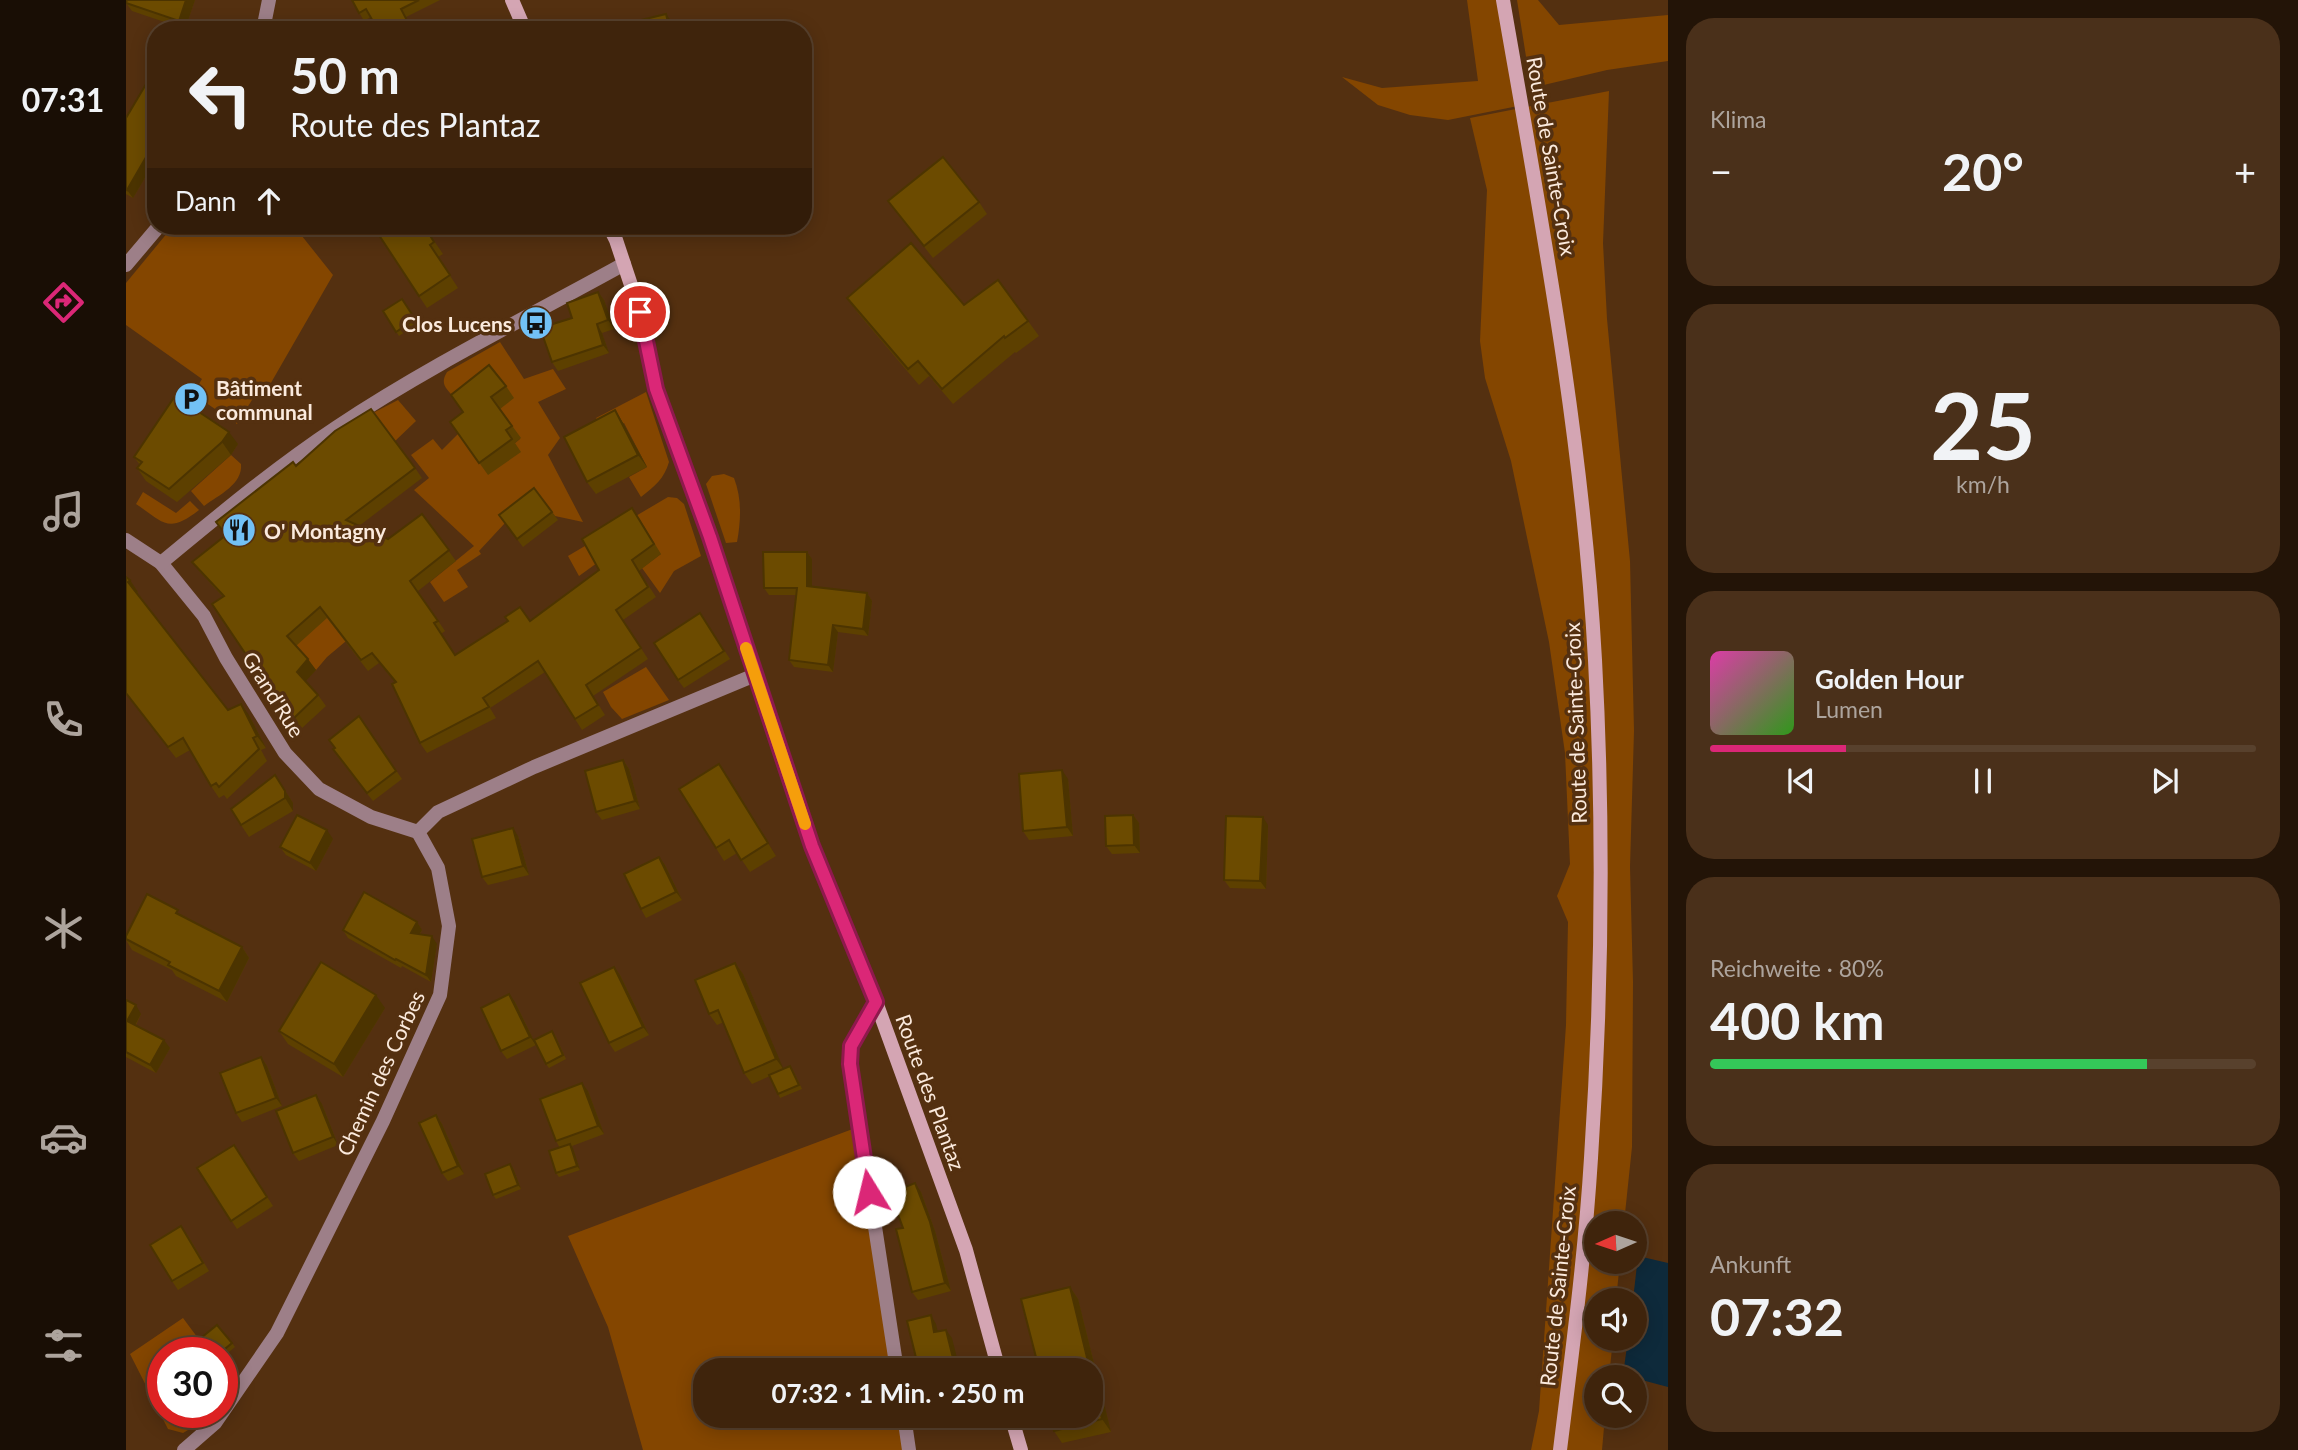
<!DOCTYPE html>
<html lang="de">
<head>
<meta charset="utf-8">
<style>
	body { margin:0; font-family:Lato,sans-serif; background:#4a301a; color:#f1f3f6; height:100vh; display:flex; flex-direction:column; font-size:26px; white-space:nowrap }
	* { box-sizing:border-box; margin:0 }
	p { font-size:23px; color:#ada49d }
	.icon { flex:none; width:38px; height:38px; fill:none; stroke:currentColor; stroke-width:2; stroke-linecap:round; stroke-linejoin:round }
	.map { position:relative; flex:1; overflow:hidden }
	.sheet { display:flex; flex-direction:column; gap:18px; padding:18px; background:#231407; width:630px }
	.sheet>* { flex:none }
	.banner { position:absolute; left:21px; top:21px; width:665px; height:214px; border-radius:28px; box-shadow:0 4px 18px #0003,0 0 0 2px #58412d; background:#3f240c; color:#f1f3f6; overflow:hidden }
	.needle { width:46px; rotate:267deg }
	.fabs { position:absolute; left:1458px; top:1211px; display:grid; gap:14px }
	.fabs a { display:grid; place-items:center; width:63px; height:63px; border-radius:50%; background:#3f240c; box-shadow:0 4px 18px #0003,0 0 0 2px #58412d; font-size:35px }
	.speed { position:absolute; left:21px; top:1337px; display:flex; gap:14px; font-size:35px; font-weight:700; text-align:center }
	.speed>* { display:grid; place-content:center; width:91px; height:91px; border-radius:50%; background:#3f240c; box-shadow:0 4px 18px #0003,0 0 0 2px #58412d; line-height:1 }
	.speed .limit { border:10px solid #d22; background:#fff; color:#111 }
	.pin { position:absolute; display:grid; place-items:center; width:60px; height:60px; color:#fff; margin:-30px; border:4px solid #fff; border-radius:50%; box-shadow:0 2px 7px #0007 }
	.me { position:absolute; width:77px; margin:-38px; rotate:351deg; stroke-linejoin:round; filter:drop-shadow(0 0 5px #0008) }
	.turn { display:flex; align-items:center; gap:24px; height:147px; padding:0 28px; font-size:32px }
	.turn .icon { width:91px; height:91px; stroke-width:2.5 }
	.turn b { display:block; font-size:49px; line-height:60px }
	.then { display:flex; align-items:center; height:66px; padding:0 28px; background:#0003; gap:14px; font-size:26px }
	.big { font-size:52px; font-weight:700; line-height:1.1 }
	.sheet .card { flex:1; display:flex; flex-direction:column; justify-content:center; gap:10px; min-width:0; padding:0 24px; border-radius:28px; background:#4a301a }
	.sheet .dial { align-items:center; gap:0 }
	.dial b { font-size:91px; line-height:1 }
	.song { display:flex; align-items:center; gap:21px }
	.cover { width:84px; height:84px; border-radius:10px; background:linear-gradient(135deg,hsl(320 70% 55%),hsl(110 70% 35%)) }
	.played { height:7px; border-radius:4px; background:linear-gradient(90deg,#db2777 25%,#58412d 25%) }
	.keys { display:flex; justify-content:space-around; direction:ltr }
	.heat { display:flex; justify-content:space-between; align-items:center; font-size:38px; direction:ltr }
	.charge { height:10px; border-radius:5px; background:linear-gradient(90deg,#34c759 80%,#58412d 0) }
	.trip { position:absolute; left:567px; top:1358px; width:410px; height:70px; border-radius:28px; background:#3f240c; box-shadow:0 4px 18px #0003,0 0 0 2px #58412d; font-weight:700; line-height:70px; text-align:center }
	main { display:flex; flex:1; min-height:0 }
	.tab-bar { display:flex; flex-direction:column; width:126px; justify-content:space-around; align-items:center; background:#190e05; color:#ada49d }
	.tab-bar .icon { width:49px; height:49px }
	.tab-bar .selected { color:#db2777 }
	.tab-bar b { font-size:32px; color:#f1f3f6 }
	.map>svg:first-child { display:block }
	.green { fill:#844600 }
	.water { fill:#0e2a3b }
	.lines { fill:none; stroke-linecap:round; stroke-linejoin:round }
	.street { stroke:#9d7f88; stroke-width:14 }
	.secondary { stroke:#d4a5b3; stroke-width:14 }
	.wall { fill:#5d4000 }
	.shaded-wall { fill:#4c3400 }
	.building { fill:#6c4b00; stroke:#4c3400; stroke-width:2 }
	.route-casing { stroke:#8e194d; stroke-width:18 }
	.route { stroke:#db2777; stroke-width:12 }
	.slow { stroke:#f59e0b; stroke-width:12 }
	.labels { text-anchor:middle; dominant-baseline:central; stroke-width:7; stroke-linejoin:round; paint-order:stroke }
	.street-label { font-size:21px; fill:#fbeadd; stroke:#543010 }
	.poi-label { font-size:21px; font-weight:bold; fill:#fbeadd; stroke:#543010; text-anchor:start }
</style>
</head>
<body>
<main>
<nav class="tab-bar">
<b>07:31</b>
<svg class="icon selected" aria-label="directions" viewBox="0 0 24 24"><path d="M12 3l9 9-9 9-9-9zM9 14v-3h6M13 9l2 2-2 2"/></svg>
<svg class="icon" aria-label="music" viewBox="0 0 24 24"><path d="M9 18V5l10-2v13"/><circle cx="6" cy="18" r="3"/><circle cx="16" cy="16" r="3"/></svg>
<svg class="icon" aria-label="phone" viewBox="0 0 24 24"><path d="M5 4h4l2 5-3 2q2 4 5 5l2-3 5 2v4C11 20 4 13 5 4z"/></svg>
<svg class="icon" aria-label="climate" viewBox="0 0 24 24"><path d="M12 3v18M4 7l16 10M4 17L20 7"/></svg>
<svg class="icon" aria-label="car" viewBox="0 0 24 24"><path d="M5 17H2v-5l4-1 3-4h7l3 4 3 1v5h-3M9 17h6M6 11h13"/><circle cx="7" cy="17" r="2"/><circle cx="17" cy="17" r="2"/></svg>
<svg class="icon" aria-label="filters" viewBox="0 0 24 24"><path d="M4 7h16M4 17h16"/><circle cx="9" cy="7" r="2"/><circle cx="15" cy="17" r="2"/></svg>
</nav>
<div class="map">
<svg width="1542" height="1450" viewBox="0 0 1542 1450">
	<rect width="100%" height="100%" fill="#543010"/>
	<g class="green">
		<path d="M1341,0H1375L1392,106L1322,120L1284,115L1252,105L1216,77L1256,88L1352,81Z"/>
		<path d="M1391,0H1412L1433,25L1542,15V61L1481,70L1405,88Z"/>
		<path d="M1483,91L1477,243L1481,319L1504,561L1508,731L1504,867L1507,982L1506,1147L1498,1223H1470V1262H1494L1490,1300H1470V1339H1487L1483,1377H1470V1416H1479L1476,1450H1405L1413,1411L1440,1025L1442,922L1431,896L1444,864L1439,753L1423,642L1385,461L1359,378L1354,341L1361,190L1344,118Z"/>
		<path d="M47,226H168L207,275L142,388L136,384L111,424L67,394L76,379L0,325V283Z"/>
		<path d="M374,342L398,379L427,369L440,389L412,402L434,438L422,455L457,522L429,516L413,497L379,523L353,551L355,554L331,570L342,587L318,602L304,582L348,546L288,490L303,478L285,455L307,439L316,450L332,434L389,443L394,439L374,409L361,369L325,394C318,386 315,382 321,372Z"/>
		<path d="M520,392L543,462C538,479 529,486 515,497L503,477L521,467L498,423L478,433L470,418Z"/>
		<path d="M272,400L290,421L268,442L247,413Z"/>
		<path d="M105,455L115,464C117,484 93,495 78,506L65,491Z"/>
		<path d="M598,474L608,478C616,499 615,520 611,542L600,543L580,484L586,476Z"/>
		<path d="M17,492L50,513L64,501L73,510C42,534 38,523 10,504Z"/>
		<path d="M542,497L551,498L558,504L575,556L548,571L534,593L516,568L535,554L471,563L453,576L442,556Z"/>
		<path d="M193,612L244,621L201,657L190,670L159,636Z"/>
		<path d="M520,667L543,700L496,719L485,707L477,692Z"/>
		<path d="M732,1127L769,1370H579V1416H776L782,1450H517L482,1327L442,1236Z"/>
		<path d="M57,1318L83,1353H37V1412H81L72,1424L57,1433L42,1429L4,1354Z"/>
	</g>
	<path class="water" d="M1512,1256L1542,1263V1387L1497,1375L1502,1339H1508V1300H1507Z"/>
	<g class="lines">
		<g class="street">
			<path d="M137,30L143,0"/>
			<path d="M0,265L33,226"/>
			<path d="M0,540L35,563L78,616L100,658L159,753L193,789L245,817L292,832"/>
			<path d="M35,563C92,516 149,468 211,427C303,366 402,317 498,264"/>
			<path d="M750,1002L725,1046L724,1064L771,1370"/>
			<path d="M778,1416L783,1450"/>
			<path d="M58,1450L89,1423L151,1333L257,1121L314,995L323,926L312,868L292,832L312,812L408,767L629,675"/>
		</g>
		<g class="secondary">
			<path d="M386,0L399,30"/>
			<path d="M1377,0C1415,219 1457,438 1469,660C1478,826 1476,993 1465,1158C1459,1256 1446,1353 1434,1450"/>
			<path d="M483,226L490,240L514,312L530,389L584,537L686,846L750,1002L840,1250L873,1370"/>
			<path d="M885,1416L895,1450"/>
		</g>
	</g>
	<g class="wall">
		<path d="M69,0L59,29L6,11L0,3Z"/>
		<path d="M226,0H314L280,17H245L238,21Z"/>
		<path d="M30,76V159L7,198L0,194V118Z"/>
		<path d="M762,201L853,202L861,214L807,258Z"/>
		<path d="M298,226L317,254L312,257L332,288L301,308L293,296Z"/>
		<path d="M872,280L913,336L890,353L889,352L827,404L803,376L793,385L732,313L721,298L838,305Z"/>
		<path d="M472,292L478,300L488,329L476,333L483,353L432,371L426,362Z"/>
		<path d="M276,299L292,323L273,336L257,311Z"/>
		<path d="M380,386L388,398L374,409L395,438L389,443L395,452L362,475L324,422L337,412L325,395Z"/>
		<path d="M49,396L112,444L105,455L51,502L20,481L11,468L14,465L8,457Z"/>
		<path d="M489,410L497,423L521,467L470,494L461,482Z"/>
		<path d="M170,466L289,468L296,478L233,526L262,539L296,514L330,561L292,591L319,631L315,634L329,655L404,621L473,570L513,518L535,554L513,571L530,597L497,620L522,659L467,696L479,715L456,730L419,672L364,708L370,718L301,753L294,743L269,682L253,663L242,671L201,618L170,646L190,670L179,681L192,695L200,706L175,729L123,671L116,660L121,656L97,597L74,572L66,562L99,535Z"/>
		<path d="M408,488L432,520L397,547L373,515Z"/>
		<path d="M681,552L686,559V586L741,593L746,601L742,636L712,632L707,672L668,667L663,660L670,595H643L638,588Z"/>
		<path d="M0,577L12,592L11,593L102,710L123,715L140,748L135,750L141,761L101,799L98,795L93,798L85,786L64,750L50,758L0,694Z"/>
		<path d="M574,613L604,659L558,688L552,680Z"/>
		<path d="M233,716L276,779L247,801L212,757L208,748Z"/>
		<path d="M497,760L503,769L514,809L476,820L470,812Z"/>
		<path d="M149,775L167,803V811L123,837L115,825Z"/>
		<path d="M602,777L650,856L624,872L611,853L598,861L590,848Z"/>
		<path d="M942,779L947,836L903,840L897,831Z"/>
		<path d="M1007,815L1013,823L1014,853L986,854L980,846Z"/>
		<path d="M1142,825L1140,889L1104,888L1098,880Z"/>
		<path d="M392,836L403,875L362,885L356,877Z"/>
		<path d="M207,839L190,871L160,855L154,847Z"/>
		<path d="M533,857L539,865L556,900L520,918L515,909Z"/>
		<path d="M56,916L116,947L123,958L101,1002L50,976L46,970L6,950L0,940V936Z"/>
		<path d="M291,922L296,930L294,934L311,944L305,982L276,966L275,968L222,938L217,930Z"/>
		<path d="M609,963L617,974L657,1069L667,1070L676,1089L654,1098L644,1076L626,1084L618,1073L598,1022L591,1025L583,1014Z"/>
		<path d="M488,967L494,975L523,1035L489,1052L483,1043Z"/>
		<path d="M0,1000L15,1014L10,1025L44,1048L30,1073L0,1057Z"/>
		<path d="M389,1002L410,1045L381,1059L375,1051Z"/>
		<path d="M259,1008L217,1077L162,1044L153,1031Z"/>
		<path d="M429,1035L440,1059L423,1068L420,1064Z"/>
		<path d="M135,1057L141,1066L156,1106L116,1122L110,1113Z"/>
		<path d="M462,1091L478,1134L446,1146L454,1170L433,1177L430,1173L434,1148L430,1141Z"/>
		<path d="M196,1104L212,1145L173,1161L167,1153Z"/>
		<path d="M310,1115L316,1124L338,1174L322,1181L316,1173Z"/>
		<path d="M108,1145L147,1206L111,1229L71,1168Z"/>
		<path d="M384,1164L387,1168L395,1189L370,1199L367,1195Z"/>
		<path d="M795,1192L809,1231L825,1291L792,1300L786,1292L777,1228Z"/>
		<path d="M61,1234L83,1271L52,1290L46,1281Z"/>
		<path d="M944,1287L952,1299L985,1432L936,1443L928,1431L964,1370L911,1361Z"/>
		<path d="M106,1343L109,1347L96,1358V1353H86Z"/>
	</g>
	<g class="shaded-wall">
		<path d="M60,0H69L59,29L53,21Z"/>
		<path d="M540,14L546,22L548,30H544Z"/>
		<path d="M30,140V159L7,198L1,190Z"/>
		<path d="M472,292L478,300L488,329L482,320Z"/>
		<path d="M471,324L476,333L483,353L477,345Z"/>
		<path d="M489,410L497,423L521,467L512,455Z"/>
		<path d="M103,432L112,444L105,455L96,442Z"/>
		<path d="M681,552L686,559V593L681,586Z"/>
		<path d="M4,580L12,592L10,594L2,582Z"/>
		<path d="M741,593L746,601L742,636L737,629Z"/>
		<path d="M707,625L712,632L707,672L702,665Z"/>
		<path d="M182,659L190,670L178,683L171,672Z"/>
		<path d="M115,704L123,715L140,748L131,736Z"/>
		<path d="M497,760L503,769L514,809L509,801Z"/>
		<path d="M593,764L602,777L650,856L642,843Z"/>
		<path d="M936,770L942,779L947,836L941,827Z"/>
		<path d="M149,775L167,803V811L159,798Z"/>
		<path d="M1007,815L1013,823L1014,853L1008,845Z"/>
		<path d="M1137,817L1142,825L1140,889L1134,881Z"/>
		<path d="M387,828L392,836L403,875L397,866Z"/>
		<path d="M201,830L207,839L190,871L184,863Z"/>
		<path d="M533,857L539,865L556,900L550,892Z"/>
		<path d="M291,922L296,930L290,940L285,933Z"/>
		<path d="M306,936L311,944L305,982L300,975Z"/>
		<path d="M116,947L123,958L101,1002L93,991Z"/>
		<path d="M609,963L617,974L658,1070L650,1059Z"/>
		<path d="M488,967L494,975L523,1035L517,1027Z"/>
		<path d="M383,994L389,1002L410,1045L404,1037Z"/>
		<path d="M250,995L259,1008L217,1077L208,1064Z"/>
		<path d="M10,1005L15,1014L7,1029L1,1021Z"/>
		<path d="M38,1040L44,1048L30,1073L24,1065Z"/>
		<path d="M135,1057L141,1066L156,1106L150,1098Z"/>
		<path d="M456,1083L462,1091L478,1134L472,1126Z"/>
		<path d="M190,1095L196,1104L212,1145L207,1137Z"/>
		<path d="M310,1115L316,1124L338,1174L332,1166Z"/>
		<path d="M444,1144L447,1148L454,1170L451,1166Z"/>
		<path d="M384,1164L387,1168L395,1189L392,1185Z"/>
		<path d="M789,1183L795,1192L809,1231L825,1291L819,1283Z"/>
		<path d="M944,1287L952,1299L985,1432L976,1419Z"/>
		<path d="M805,1315L810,1324L814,1341L808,1332Z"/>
		<path d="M820,1330L826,1338L834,1370H830Z"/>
	</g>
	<g class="building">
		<path d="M1,0H60L53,21L0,3Z"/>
		<path d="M226,0H293L275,9L286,30H252L240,9L233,13Z"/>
		<path d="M540,14L544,30H474Z"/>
		<path d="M26,74L30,76V140L1,190L0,189V118Z"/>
		<path d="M817,157L853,202L798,246L762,201Z"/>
		<path d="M247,226H298L308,242L304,245L324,275L293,296Z"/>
		<path d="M785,243L838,305L872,280L902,321L879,338L878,336L816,389L792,361L782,369L721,298Z"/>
		<path d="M472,292L482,320L471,324L477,345L426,362L414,328L446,318L441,303Z"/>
		<path d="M276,299L289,319L270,332L257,311Z"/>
		<path d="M363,365L380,386L365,397L386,426L380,430L386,439L353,463L324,422L337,412L325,395Z"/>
		<path d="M49,396L103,432L96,442L43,489L11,468L16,462L8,457Z"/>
		<path d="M245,409L289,468L220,520L262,539L296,514L323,550L284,581L312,621L308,623L329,655L382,621L379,617L394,607L404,621L473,570L456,539L506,508L528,544L506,560L522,587L490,610L515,648L460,685L472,705L449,719L412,661L357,698L363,707L294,743L266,684L270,682L246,653L235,660L194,607L161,636L182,659L171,672L192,695L168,718L116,660L121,656L86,604L98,596L66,562L100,535L90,522L167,462L170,466L209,431Z"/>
		<path d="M489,410L512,455L461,482L438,437Z"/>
		<path d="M408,488L426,512L391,539L373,515Z"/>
		<path d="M637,552H681V586L741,593L737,629L707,625L702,665L663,660L671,588H638Z"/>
		<path d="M0,577L4,580L2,582L102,710L115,704L131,736L127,738L133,749L93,787L90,783L85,786L57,738L42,747L0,693Z"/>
		<path d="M574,613L598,651L552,680L528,643Z"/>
		<path d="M233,716L270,771L241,793L207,749L209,748L203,740Z"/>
		<path d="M497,760L509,801L470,812L459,771Z"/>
		<path d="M593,764L642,843L615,860L603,840L590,848L553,789Z"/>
		<path d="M936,770L941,827L897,831L893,774Z"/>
		<path d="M149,775L159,791V798L115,825L105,809Z"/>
		<path d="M171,815L201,830L184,863L154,847Z"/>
		<path d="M1007,815L1008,845L980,846L979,816Z"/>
		<path d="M1100,816L1137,817L1134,881L1098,880Z"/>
		<path d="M387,828L397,866L356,877L346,839Z"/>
		<path d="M533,857L550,892L515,909L498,874Z"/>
		<path d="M238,892L291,922L285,933L306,936L300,975L270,959L269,960L217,930Z"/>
		<path d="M21,894L52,910L50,913L116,947L93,991L42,965L44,962L0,939V936Z"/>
		<path d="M195,962L250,995L208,1064L153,1031Z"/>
		<path d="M609,963L650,1059L618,1073L592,1010L583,1014L569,980Z"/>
		<path d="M488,967L517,1027L483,1043L454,983Z"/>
		<path d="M383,994L404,1037L375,1051L355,1008Z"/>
		<path d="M0,1000L10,1005L1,1021L38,1040L24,1065L0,1052Z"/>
		<path d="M426,1031L437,1055L420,1064L408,1040Z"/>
		<path d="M135,1057L150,1098L110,1113L94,1073Z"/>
		<path d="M664,1066L673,1085L652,1094L643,1075Z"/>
		<path d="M456,1083L472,1126L430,1141L414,1099Z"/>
		<path d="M190,1095L207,1137L167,1153L150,1111Z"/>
		<path d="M310,1115L332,1166L316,1173L293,1123Z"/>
		<path d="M444,1144L451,1166L430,1173L423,1151Z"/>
		<path d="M108,1145L141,1197L105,1221L71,1168Z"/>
		<path d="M384,1164L392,1185L367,1195L359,1174Z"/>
		<path d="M789,1183L804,1222L819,1283L786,1292L770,1229L777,1228L764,1193Z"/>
		<path d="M55,1226L77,1263L46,1281L24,1245Z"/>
		<path d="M944,1287L964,1370H885V1368L911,1361L895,1299Z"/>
		<path d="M805,1315L808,1332L820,1330L830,1370H793L781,1321Z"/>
		<path d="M91,1325L106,1343L94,1353H86L75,1338Z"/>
		<path d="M964,1371L976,1419L928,1431L924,1416H964Z"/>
	</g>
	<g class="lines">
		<g class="route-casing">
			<path id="route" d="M514,312L530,389L584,537L686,846L750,1002L725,1046L724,1064L743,1192"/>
		</g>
		<use href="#route" class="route"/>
		<path class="slow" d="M620,648L679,824"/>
	</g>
	<defs>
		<g id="bus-disc" transform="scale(1.75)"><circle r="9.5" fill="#72c1f5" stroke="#543010"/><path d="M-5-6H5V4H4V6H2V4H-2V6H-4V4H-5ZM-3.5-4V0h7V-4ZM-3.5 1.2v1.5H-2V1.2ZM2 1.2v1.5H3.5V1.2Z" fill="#111"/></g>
		<g id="parking-disc" transform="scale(1.75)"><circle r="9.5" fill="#72c1f5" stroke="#543010"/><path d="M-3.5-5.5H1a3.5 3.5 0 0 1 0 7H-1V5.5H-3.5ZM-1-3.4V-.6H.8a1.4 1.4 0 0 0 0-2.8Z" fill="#111"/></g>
		<g id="restaurant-disc" transform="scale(1.75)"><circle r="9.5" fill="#72c1f5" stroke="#543010"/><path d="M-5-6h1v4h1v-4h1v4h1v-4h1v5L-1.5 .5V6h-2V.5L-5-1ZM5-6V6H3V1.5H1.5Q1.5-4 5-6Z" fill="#111"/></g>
	</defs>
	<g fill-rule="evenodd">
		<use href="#bus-disc" x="410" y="323"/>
		<use href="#parking-disc" x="65" y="399"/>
		<use href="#restaurant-disc" x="113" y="530"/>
	</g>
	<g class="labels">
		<g class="street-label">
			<text transform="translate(1426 156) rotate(80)">Route de Sainte-Croix</text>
			<text transform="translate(148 694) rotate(58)">Grand'Rue</text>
			<text transform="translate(1449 723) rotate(-92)">Route de Sainte-Croix</text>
			<text transform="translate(254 1073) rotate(-65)">Chemin des Corbes</text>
			<text transform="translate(805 1092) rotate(70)">Route des Plantaz</text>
			<text transform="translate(1431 1286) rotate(-84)">Route de Sainte-Croix</text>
		</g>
		<g class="poi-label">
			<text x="386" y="323" text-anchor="end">Clos Lucens</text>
			<text x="90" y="387">Bâtiment<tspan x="90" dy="24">communal</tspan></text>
			<text x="138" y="530">O' Montagny</text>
		</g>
	</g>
</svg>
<div class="fabs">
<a><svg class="needle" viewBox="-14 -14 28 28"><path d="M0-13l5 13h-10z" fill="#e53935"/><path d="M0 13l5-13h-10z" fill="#ada49d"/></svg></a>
<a><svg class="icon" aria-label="sound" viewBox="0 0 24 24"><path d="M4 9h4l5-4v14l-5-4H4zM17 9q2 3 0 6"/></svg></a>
<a><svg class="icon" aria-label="search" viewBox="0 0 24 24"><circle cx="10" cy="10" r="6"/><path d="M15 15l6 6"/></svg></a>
</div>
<div class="speed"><div class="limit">30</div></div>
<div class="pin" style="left:514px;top:312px;background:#d93025"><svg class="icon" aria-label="arrive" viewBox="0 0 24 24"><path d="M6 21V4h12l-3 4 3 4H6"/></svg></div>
<svg class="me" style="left:743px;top:1192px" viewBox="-20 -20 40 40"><circle r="19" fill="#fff"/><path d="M0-13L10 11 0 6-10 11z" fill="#db2777"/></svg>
<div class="trip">07:32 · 1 Min. · 250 m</div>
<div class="banner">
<div class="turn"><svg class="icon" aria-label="left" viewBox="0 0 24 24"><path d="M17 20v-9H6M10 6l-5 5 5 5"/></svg><div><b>50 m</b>Route des Plantaz</div></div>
<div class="then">Dann<svg class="icon" aria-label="ahead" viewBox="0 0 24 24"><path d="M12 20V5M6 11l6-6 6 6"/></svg></div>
</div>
</div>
<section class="sheet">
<div class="card"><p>Klima</p>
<div class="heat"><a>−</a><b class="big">20°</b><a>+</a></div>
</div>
<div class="card dial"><b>25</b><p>km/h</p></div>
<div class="card">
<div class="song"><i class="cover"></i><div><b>Golden Hour</b><p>Lumen</p></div></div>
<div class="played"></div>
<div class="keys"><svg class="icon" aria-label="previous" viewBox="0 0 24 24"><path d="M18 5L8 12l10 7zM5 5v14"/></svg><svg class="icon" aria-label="pause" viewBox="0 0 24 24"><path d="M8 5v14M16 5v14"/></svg><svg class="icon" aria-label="next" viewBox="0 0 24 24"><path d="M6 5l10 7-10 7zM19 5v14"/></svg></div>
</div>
<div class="card"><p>Reichweite · 80%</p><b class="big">400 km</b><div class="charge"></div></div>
<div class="card"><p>Ankunft</p><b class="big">07:32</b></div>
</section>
</main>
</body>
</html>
